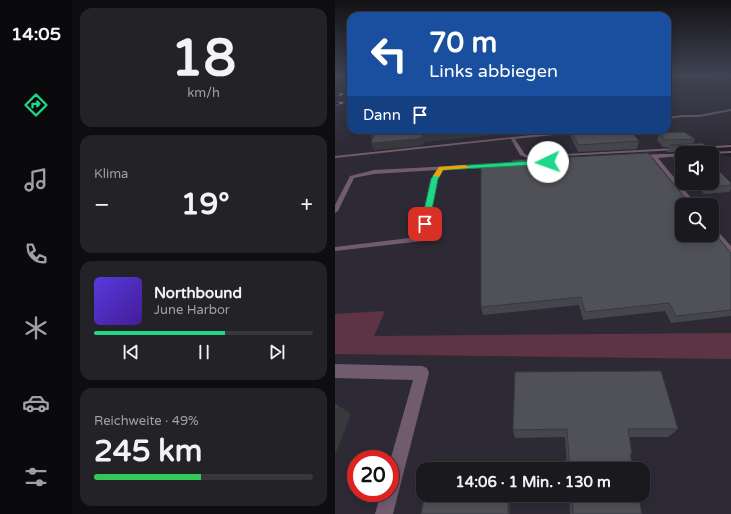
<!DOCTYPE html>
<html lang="de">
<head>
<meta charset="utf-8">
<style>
	body { margin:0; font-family:"Varela Round",sans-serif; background:#232226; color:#f1f3f6; height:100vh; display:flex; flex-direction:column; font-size:15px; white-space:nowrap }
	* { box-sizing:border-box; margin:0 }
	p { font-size:13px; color:#9fa0a4 }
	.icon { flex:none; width:22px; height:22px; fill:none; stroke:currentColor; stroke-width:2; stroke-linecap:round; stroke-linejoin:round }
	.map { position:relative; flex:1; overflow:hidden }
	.sheet { display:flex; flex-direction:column; gap:8px; padding:8px; background:#0e0e10; width:263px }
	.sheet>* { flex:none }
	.banner { position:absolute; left:12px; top:12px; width:324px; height:122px; border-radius:12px; box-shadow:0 2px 10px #0003,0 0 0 1px #38383b; background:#1a4fa0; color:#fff; overflow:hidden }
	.fabs { position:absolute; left:340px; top:146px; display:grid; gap:8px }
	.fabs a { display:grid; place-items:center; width:44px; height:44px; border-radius:8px; background:#1a191d; box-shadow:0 2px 10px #0003,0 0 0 1px #38383b; font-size:20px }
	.speed { position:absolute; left:12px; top:450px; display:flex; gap:8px; font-size:20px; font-weight:700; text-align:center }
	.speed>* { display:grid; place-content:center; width:52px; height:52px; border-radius:50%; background:#1a191d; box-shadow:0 2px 10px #0003,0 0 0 1px #38383b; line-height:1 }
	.speed .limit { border:6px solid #d22; background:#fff; color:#111 }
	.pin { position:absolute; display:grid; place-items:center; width:34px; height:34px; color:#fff; margin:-17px; border-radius:8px; box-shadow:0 2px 6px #0006 }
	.me { position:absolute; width:44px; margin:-22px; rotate:267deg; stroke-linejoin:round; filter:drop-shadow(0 0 3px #0008) }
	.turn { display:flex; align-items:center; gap:14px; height:84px; padding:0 16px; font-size:18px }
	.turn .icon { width:52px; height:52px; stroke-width:2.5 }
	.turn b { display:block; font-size:28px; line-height:34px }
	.then { display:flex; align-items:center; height:38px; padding:0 16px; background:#0003; gap:8px; font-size:15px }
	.big { font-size:30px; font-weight:800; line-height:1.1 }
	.sheet .widget { flex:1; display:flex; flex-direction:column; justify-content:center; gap:6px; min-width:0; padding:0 14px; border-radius:12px; background:#232226 }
	.sheet .dial { align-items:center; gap:0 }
	.dial b { font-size:52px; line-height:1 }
	.song { display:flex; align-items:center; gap:12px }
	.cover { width:48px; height:48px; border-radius:6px; background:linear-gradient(135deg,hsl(250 70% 55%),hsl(260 70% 35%)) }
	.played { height:4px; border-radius:2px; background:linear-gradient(90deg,#1fd887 60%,#38383b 60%) }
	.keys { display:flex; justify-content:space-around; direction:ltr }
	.heat { display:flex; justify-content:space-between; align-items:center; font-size:22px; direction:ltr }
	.charge { height:6px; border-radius:3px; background:linear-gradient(90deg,#34c759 49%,#38383b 0) }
	.trip { position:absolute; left:81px; top:462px; width:234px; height:40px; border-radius:12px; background:#1a191d; box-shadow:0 2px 10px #0003,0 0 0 1px #38383b; font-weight:800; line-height:40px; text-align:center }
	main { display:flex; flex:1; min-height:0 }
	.tabs { display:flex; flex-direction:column; width:72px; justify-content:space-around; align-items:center; background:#0a0a0c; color:#9fa0a4 }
	.tabs .icon { width:28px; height:28px }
	.tabs .selected { color:#1fd887 }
	.tabs b { font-size:18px; color:#f1f3f6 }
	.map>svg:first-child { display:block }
	.built { fill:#2d2a35; fill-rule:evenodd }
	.green { fill:#5e3445 }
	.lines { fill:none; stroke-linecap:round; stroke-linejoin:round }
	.service { fill:#705b6f; fill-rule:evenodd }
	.minor { fill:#705b6f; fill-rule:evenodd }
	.rail-casing { stroke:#a09fa3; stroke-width:2 }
	.rail { stroke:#0c0b0e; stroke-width:1.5; stroke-dasharray:4; stroke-linecap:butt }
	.wall { fill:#44464b }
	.shaded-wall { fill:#37393d }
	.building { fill:#4f5157; stroke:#37393d }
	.route { fill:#1fd887; stroke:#148c58 }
	.slow { fill:#f59e0b }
</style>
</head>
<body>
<main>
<nav class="tabs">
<b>14:05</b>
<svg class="icon selected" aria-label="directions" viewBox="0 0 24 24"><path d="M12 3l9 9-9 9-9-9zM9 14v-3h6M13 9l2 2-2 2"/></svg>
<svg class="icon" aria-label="music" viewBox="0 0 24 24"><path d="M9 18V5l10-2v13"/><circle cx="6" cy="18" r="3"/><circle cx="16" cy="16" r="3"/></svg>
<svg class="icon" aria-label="phone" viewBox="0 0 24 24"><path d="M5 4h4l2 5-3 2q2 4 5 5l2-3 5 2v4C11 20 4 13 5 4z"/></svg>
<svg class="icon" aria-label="climate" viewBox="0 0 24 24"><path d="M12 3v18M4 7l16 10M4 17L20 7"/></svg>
<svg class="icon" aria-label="car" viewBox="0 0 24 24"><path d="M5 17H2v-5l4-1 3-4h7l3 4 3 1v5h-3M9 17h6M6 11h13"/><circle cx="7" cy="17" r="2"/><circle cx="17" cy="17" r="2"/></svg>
<svg class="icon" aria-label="filters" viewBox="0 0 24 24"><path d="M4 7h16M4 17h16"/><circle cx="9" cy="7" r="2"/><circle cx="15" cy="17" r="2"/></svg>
</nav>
<section class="sheet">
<div class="widget dial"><b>18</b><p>km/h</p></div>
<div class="widget"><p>Klima</p>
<div class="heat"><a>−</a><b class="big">19°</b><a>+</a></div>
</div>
<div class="widget">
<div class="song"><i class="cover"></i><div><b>Northbound</b><p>June Harbor</p></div></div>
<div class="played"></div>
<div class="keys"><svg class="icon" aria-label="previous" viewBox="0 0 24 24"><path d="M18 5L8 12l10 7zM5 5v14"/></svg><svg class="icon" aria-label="pause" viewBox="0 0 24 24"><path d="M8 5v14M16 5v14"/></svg><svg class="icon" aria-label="next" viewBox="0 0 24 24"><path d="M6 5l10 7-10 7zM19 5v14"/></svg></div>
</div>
<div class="widget"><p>Reichweite · 49%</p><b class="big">245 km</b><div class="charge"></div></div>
</section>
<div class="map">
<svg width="396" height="514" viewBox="0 0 396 514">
	<rect width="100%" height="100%" fill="#232127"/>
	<path class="built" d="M0,75H16V130H332V75H396V144H393L395,145L365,150L396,157V514H0ZM253,153L255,154L306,153L170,160ZM347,153H377V183H347ZM347,205H377V235H347ZM21,459H55V493H21ZM88,469H308V495H88Z"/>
	<path class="green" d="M50,311L39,336L396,333V359L0,354V314Z"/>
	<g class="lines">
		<g class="service">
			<path d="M5,75L16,78V80L4,77Z"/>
			<path d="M396,109V111L364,117H348L332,119V117L348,115H364Z"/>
			<path d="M244,130H260L258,131L180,139L189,153L193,156L342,148L344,149L342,150L192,158L185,155L176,139L0,158V156Z"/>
			<path d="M396,145V147L364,149L362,148L364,147Z"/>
			<path d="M396,151V153L377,154V153H374L376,152Z"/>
			<path d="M347,154V156L323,158L362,205H356L318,158H307L305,157C312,153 337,154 347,154Z"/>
			<path d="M155,164L157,165V166L108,169L103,179L88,241L0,251V247L83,237L97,179L103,170L39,174L19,178L3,211L0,213V205L15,176L39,170Z"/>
			<path d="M377,226L379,227L396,246V253H394L377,232Z"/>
		</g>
		<path class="minor" d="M0,364L87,366L92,368L94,373L58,514H40L46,493H55V461L78,380L0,378Z"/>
		<g class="rail-casing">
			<g id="rail">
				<path d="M332,77L396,75"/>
				<path d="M0,95L16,93"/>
				<path d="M0,104L16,101"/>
			</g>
		</g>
		<use href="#rail" class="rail"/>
	</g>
	<g class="wall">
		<path d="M235,130H236L304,141L302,149L243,152L235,135Z"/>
		<path d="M324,133L360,139L358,144L380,152L377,159V153H347V169L338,158L340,152H332L334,147H328L322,140Z"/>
		<path d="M360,183H396V189L394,192L369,194Z"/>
		<path d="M396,253V316L336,323L330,311L248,320L244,305L148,315L146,307Z"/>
		<path d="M180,372L343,429L333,437H294L297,454L295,456L298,469H232L230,437L180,438L178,430Z"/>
		<path d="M234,495H303L307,514H235Z"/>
	</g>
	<g class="shaded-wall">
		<path d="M141,130H211L89,142V144L84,146L39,150L36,143L88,135Z"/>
		<path d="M39,135L38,143L35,136Z"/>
		<path d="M3,405L16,414L0,455V412Z"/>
		<rect x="173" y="495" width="2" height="19"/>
	</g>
	<g class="building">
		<path d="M37,130H141L88,135L87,137L82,139L36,143L39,135L35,136Z"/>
		<path d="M236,130H295L304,141L243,145Z"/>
		<path d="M349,132L360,139L330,140L324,133Z"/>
		<path d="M367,143L380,152L365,153H347V159L340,151L351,150V146L335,145Z"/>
		<path d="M313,153L356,205H347V235H377V230L396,253V310L341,316L334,303L250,312L246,297L146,307V165L177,163V160Z"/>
		<path d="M377,164L396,183V185L373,187L370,183H377Z"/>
		<path d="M326,371L343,429H293L297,454L295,453L298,469H235L232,429L178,430L180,372Z"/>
		<path d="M0,405H3L0,412Z"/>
		<path d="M90,495H173V514H86Z"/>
		<path d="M237,495H303L307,514H238Z"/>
	</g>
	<linearGradient id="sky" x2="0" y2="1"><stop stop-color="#131215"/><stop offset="0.51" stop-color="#3f4352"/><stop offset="1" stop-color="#3f4352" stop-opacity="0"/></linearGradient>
	<rect width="396" height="146" fill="url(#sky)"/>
	<path class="route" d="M213,160L215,161V164L108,170L103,179L94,224L90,227L86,224L96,179L104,167Z"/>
	<path class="slow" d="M130,165L133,167V168L108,170L104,177L98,176L104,167Z"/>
</svg>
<div class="fabs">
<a><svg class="icon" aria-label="sound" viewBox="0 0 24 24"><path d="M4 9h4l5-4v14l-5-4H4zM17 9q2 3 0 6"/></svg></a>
<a><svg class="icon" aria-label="search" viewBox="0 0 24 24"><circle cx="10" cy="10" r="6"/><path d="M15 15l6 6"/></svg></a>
</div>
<div class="speed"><div class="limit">20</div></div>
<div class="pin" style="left:90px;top:224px;background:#d93025"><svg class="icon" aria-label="arrive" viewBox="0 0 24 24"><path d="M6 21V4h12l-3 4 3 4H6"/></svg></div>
<svg class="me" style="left:213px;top:162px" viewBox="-20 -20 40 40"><circle r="19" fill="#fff"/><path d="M0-13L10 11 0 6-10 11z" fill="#1fd887"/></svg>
<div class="trip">14:06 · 1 Min. · 130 m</div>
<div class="banner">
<div class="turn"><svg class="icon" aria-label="left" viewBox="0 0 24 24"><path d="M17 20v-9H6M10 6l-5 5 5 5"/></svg><div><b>70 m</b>Links abbiegen</div></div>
<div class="then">Dann<svg class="icon" aria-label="arrive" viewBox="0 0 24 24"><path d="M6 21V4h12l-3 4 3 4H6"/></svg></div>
</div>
</div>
</main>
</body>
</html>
